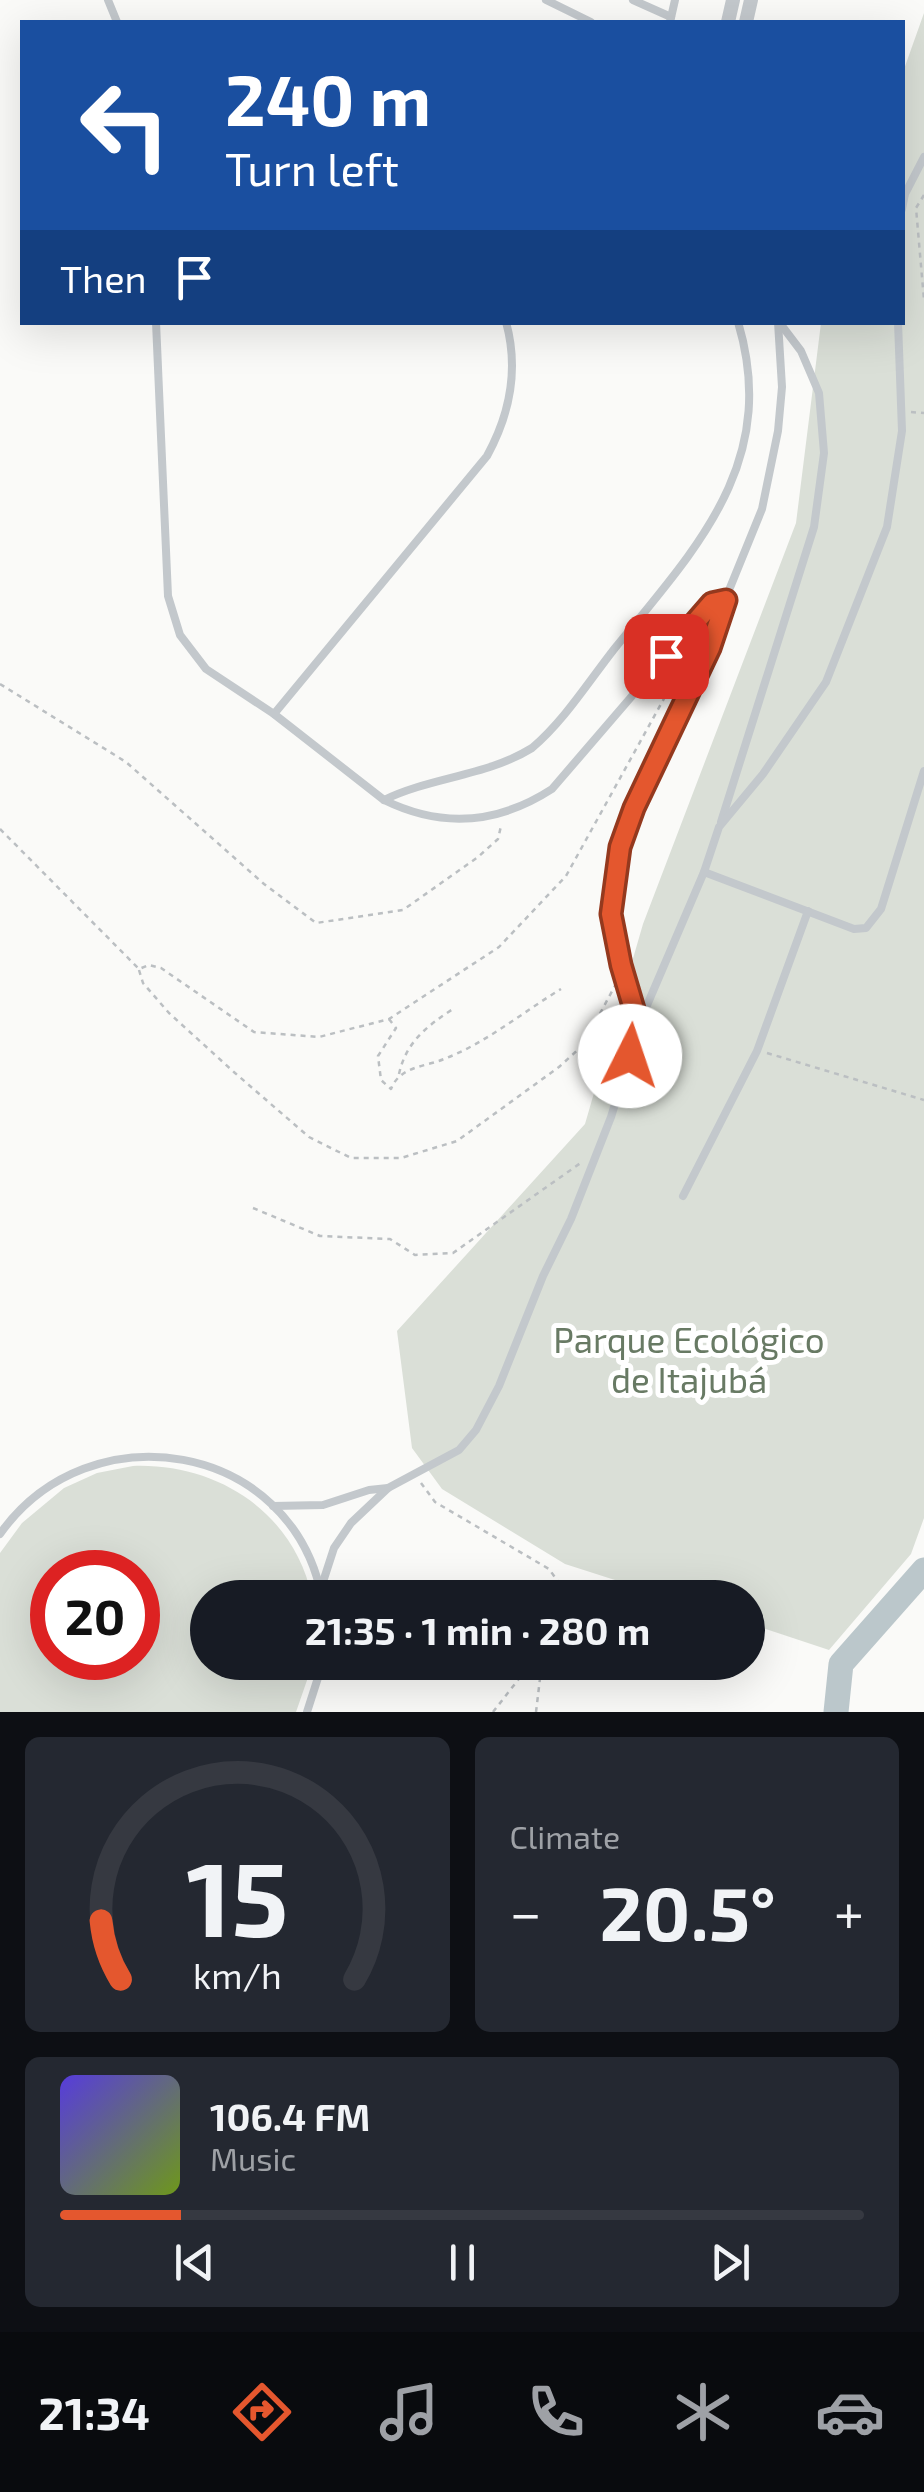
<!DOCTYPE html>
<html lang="en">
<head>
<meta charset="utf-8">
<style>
	body { margin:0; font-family:"Exo 2",sans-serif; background:#242831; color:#f1f3f6; height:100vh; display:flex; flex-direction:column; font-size:38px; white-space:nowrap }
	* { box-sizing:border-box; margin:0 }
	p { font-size:32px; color:#9ea1a6 }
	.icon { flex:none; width:55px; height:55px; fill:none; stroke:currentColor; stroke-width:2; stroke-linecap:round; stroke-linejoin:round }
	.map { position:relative; height:1712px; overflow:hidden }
	.sheet { display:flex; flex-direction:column; gap:25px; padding:25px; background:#0d0f14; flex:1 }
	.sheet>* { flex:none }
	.guide { position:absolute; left:20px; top:20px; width:885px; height:305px; border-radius:0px; box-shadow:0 10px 40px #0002; background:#1a4fa0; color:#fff; overflow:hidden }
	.speed { position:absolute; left:30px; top:1550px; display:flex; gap:20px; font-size:50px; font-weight:700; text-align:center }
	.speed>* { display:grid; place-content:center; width:130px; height:130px; border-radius:50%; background:#171b24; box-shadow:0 10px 40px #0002; line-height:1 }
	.speed .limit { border:15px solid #d22; background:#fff; color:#111 }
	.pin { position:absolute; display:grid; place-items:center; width:85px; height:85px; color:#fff; margin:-42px; border-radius:20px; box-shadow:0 5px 15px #0006 }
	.me { position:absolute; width:110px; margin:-55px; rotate:4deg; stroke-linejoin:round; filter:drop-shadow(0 0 8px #0008) }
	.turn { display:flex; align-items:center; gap:35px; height:210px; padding:0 40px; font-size:45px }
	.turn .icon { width:130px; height:130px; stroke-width:2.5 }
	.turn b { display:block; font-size:70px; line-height:85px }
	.then { display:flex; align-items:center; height:95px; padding:0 40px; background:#0003; gap:20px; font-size:38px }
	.big { font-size:75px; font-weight:700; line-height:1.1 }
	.sheet .widget { flex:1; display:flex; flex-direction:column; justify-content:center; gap:15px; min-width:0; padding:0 35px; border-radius:15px; background:#242831 }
	.sheet .dial { align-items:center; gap:0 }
	.dial svg { height:260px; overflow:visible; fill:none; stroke:#363941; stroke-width:7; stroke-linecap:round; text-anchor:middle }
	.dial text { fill:#f1f3f6; stroke:none }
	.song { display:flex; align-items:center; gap:30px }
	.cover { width:120px; height:120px; border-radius:15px; background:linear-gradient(135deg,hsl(250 70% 55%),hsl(80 70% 35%)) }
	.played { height:10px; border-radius:5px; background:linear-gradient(90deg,#e4572e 15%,#363941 15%) }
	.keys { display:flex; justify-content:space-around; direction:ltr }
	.heat { display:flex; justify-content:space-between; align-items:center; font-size:55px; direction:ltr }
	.sheet .tiles { flex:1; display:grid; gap:25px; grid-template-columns:1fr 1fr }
	.widget:last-child { grid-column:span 2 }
	.trip { position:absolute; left:190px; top:1580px; width:575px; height:100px; border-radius:50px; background:#171b24; box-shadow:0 10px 40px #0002; font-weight:700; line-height:100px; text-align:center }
	.dock { display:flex; height:160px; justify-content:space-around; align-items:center; background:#090b0e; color:#9ea1a6 }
	.dock .icon { width:70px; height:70px }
	.dock .on { color:#e4572e }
	.dock b { font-size:45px; color:#f1f3f6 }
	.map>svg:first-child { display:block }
	.green { fill:#dadfd7; fill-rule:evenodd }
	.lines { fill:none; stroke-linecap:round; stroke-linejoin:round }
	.river { stroke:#bbc7cb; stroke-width:25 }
	.path { stroke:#bbbfc2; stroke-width:2.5; stroke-dasharray:5 5; stroke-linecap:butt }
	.lane { stroke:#c3c8cc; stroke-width:8 }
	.street { stroke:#c3c8cc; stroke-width:14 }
	.route-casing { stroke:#94391e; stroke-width:25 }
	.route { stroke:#e4572e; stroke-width:18 }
	.labels { text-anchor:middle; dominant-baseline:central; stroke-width:10; stroke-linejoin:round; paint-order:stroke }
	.park-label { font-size:35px; fill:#687a64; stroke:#fff }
</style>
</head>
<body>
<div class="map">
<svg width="924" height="1712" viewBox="0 0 924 1712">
	<rect width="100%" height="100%" fill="#fafaf8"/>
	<g class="green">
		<path d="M924,13V1518L911,1554L829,1650L748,1623V1598L668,1597L565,1564L442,1489L412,1448L397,1331L585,1124L643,924L796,523L821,323L902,322L903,72Z"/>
		<path d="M133,1466C217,1463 294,1512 312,1597L208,1598V1662L313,1663L296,1712H0V1553L22,1523L64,1488L97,1473ZM52,1572H138V1658H52Z"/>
	</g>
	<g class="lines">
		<path class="river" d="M836,1712L841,1664L924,1570"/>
		<g class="path">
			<path d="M924,195L916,208L924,300"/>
			<path d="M911,412L924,413"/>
			<path d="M0,684L126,762L264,884L316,923L403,910L478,857L498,839L501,826"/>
			<path d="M0,829L139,969L149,965L161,968L254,1032L319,1037L389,1019L499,947L566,876L698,637"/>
			<path d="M139,970L143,983L169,1013L235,1073L309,1137L351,1158H401L457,1141L559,1067L583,1045L617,982"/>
			<path d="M389,1019L396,1028L378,1056L381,1080L391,1089C400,1066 425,1067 444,1059C486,1043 523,1012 561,989"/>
			<path d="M767,1053L924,1100"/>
			<path d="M399,1074C406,1042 427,1026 453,1009"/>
			<path d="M253,1208L320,1236L390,1239L415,1255L453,1253L582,1162"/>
			<path d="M421,1483L435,1502L549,1569L565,1591L562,1598"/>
			<path d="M493,1712L532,1662"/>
			<path d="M536,1712L542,1662"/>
		</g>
		<g class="lane">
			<path d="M108,0L117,22"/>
			<path d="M546,0L591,22"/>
			<path d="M633,0L671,17"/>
			<path d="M670,22L675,0"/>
			<path d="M902,209L905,194L924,157"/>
			<path d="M156,322L168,596L180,635L206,669L274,714L384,800C443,829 498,824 552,789L712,603L725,600"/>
			<path d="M274,714L487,456C510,414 519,369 506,322"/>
			<path d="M384,800C431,777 487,776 532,748C564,721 589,681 615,648C696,548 780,463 738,322"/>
			<path d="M721,822L814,527L824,453L819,393L801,351L779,322"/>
			<path d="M704,872L854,929L866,928L881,909L924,771"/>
			<path d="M639,1024L704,872L719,827L763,774L826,682L887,527L902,431L898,322"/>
			<path d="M683,1196L757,1051L808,911"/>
			<path d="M273,1506L323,1505L369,1490L388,1488"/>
			<path d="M0,1534C89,1408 292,1441 322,1598"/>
			<path d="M321,1588L334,1548L351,1523L388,1488L459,1450L476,1430L499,1386L543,1276L571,1219L611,1117L639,1026L614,939L611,914L620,847L634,808L710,648L725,600L762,509L778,431L782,387L778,322"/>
			<path d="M307,1712L323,1662"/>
		</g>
		<g class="street">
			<path d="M728,22L733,0"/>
			<path d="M746,22L751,0"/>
		</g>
	</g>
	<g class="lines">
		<g class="route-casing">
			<path id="route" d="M630,1056L639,1026L621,965L611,914L620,847L634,808L710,648L726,600L712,603L666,656"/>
		</g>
		<use href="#route" class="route"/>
	</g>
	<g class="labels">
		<g class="park-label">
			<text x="689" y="1339">Parque Ecológico<tspan x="689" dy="40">de Itajubá</tspan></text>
		</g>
	</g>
</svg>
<div class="speed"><div class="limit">20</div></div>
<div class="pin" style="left:666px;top:656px;background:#d93025"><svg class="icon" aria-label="arrive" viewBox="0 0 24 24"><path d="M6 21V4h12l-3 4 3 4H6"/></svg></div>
<svg class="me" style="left:630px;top:1056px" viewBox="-20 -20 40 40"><circle r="19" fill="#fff"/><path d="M0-13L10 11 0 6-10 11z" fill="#e4572e"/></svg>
<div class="trip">21:35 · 1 min · 280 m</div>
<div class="guide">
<div class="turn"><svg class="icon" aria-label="left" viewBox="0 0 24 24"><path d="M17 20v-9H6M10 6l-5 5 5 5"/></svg><div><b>240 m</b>Turn left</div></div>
<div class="then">Then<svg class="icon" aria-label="arrive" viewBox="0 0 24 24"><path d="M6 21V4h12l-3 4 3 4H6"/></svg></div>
</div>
</div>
<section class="sheet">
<div class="tiles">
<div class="widget dial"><svg viewBox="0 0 100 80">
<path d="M14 69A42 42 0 1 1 86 69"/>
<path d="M14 69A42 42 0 0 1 8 51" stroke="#e4572e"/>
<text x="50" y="56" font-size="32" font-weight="700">15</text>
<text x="50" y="72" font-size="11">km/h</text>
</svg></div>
<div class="widget"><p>Climate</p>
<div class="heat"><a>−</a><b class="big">20.5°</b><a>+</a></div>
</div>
<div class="widget">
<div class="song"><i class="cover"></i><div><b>106.4 FM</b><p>Music</p></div></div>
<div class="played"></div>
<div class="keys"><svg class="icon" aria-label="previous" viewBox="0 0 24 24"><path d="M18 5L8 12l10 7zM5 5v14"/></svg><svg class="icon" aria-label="pause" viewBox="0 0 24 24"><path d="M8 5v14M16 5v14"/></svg><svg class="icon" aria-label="next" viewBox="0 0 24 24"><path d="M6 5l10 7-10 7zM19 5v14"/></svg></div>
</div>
</div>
</section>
<nav class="dock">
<b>21:34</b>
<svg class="icon on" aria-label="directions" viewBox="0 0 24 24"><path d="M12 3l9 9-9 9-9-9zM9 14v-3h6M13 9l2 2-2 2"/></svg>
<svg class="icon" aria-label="music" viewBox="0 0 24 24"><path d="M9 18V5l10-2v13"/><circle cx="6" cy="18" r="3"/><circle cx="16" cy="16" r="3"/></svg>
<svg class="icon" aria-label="phone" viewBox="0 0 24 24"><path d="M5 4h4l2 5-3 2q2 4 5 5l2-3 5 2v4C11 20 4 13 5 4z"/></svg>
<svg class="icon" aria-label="climate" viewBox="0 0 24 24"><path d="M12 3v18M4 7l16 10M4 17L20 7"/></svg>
<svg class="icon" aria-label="car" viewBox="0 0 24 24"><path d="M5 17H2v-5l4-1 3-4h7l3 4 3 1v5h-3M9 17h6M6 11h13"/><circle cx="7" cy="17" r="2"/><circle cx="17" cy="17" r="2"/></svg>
</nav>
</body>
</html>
